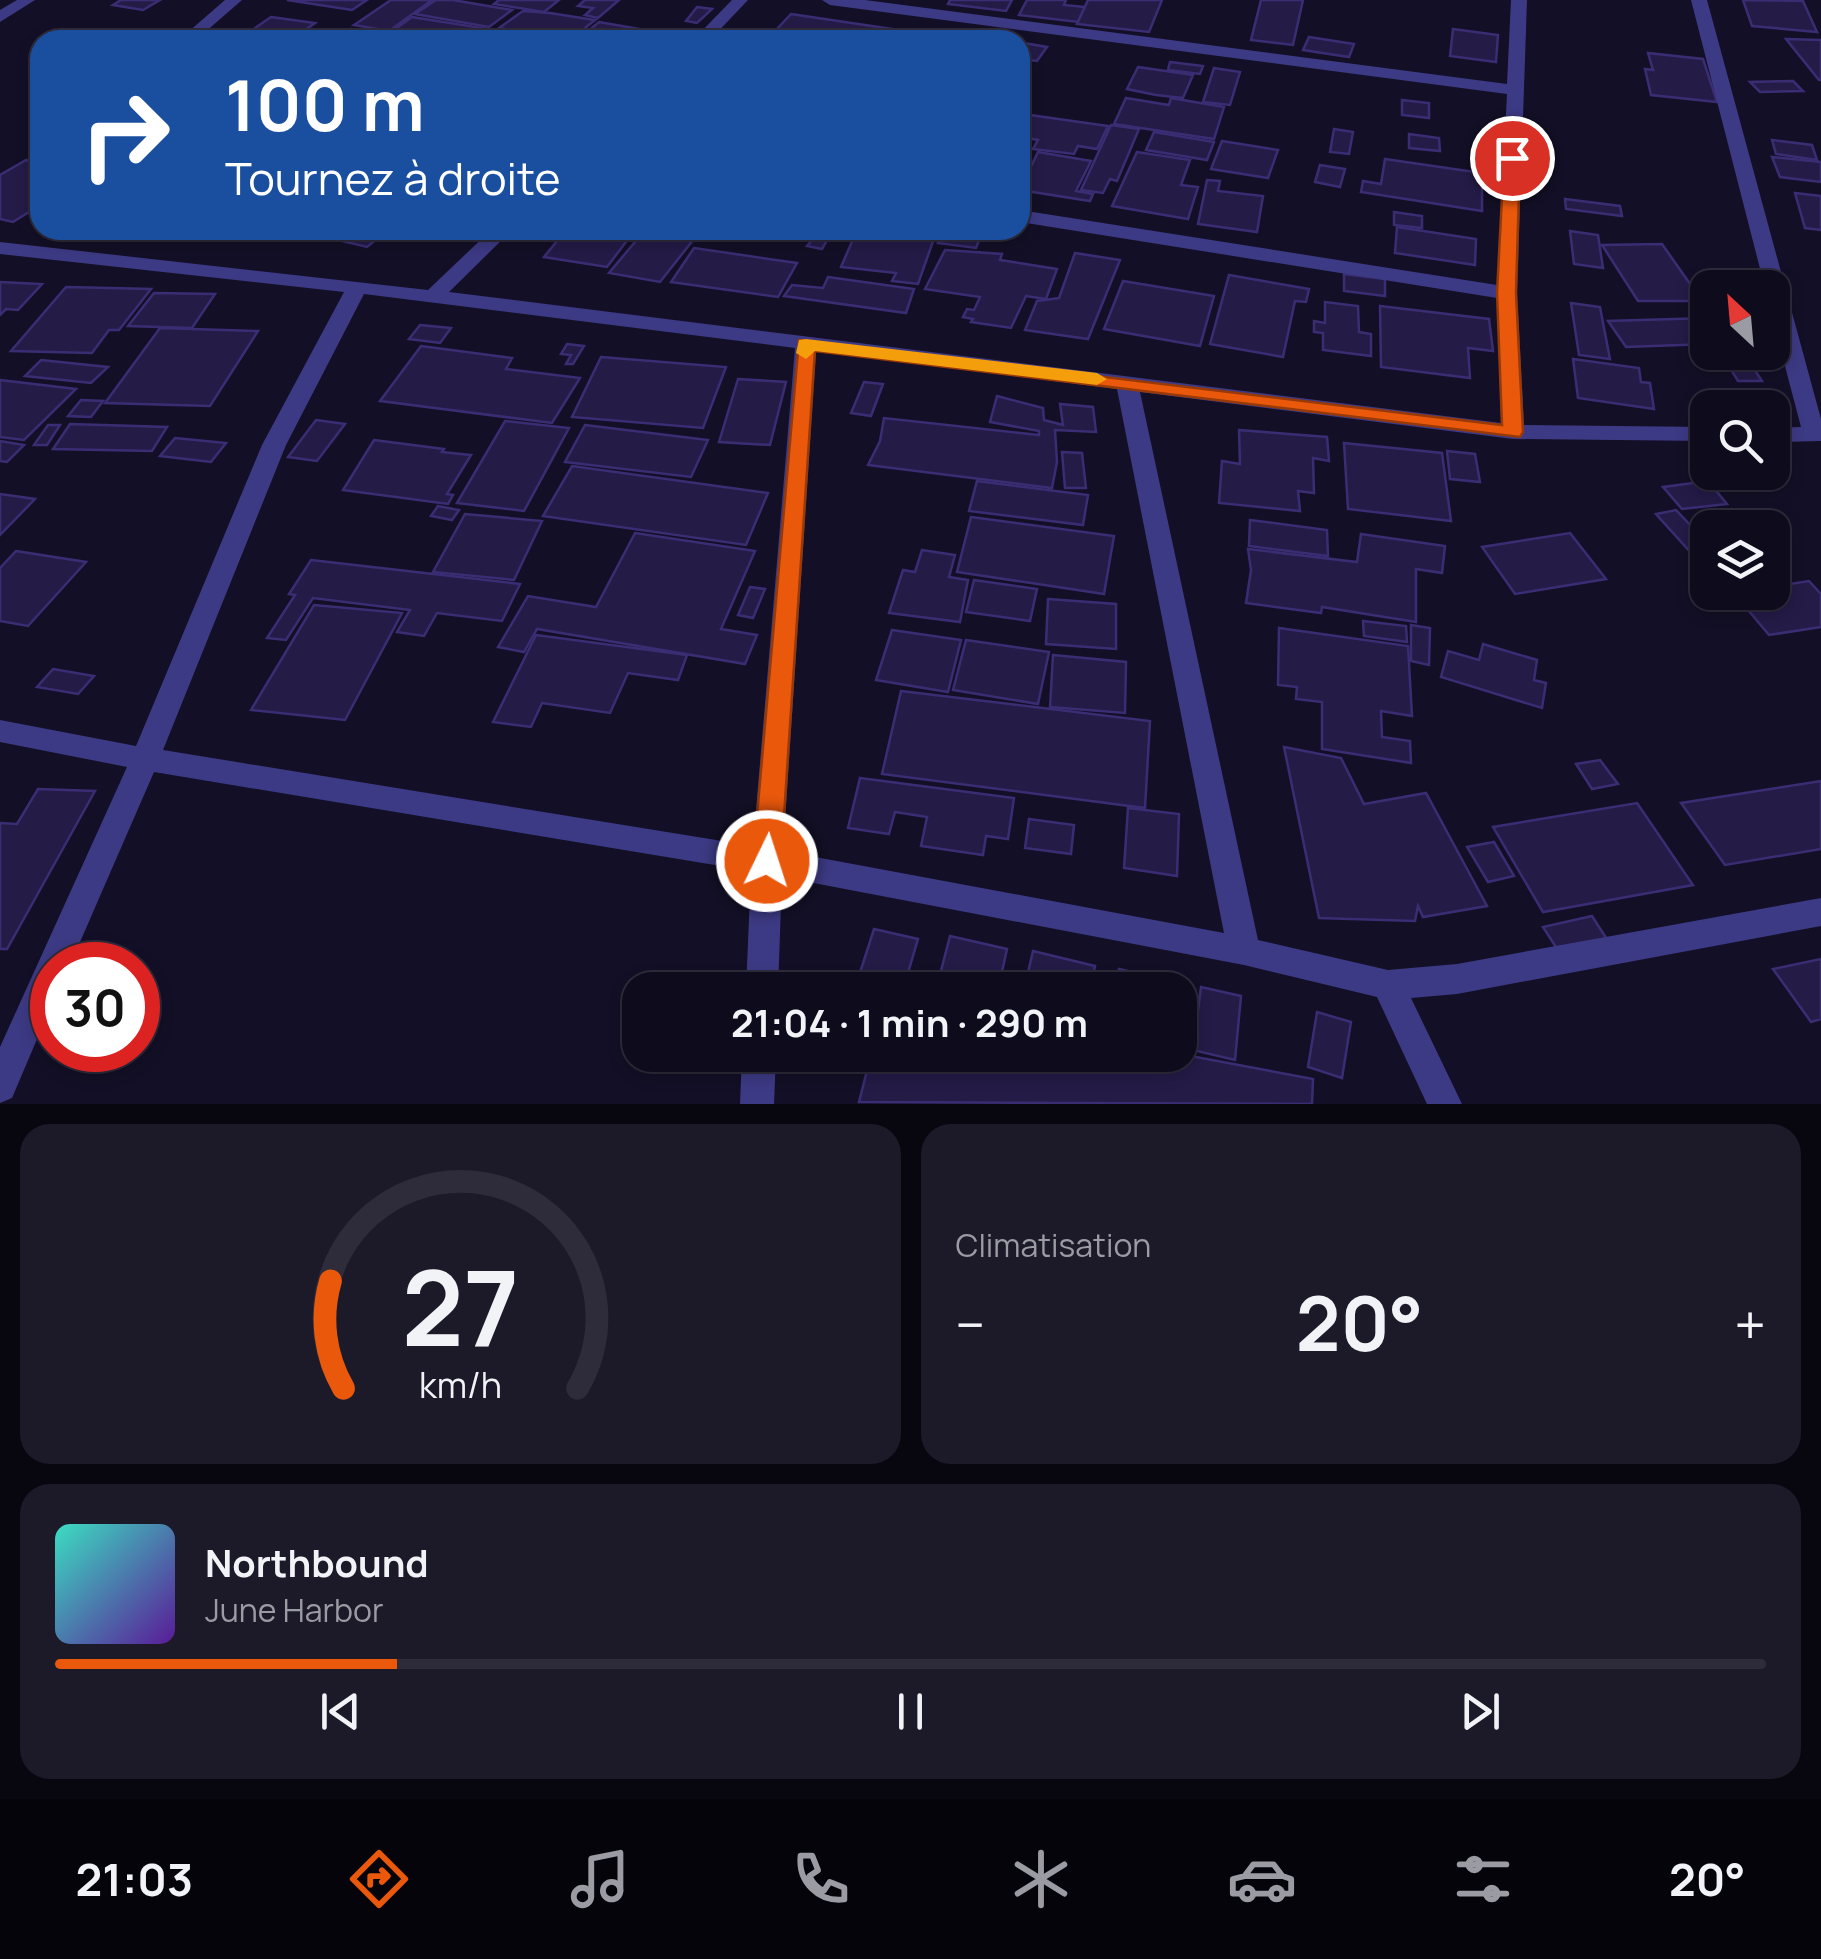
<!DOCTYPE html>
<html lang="fr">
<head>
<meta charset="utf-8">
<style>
	body { margin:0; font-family:Manrope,sans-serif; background:#1c1929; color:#f1f3f6; height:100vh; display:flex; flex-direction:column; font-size:38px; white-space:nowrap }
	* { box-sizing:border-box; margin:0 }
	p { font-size:32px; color:#9b9ba3 }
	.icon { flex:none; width:55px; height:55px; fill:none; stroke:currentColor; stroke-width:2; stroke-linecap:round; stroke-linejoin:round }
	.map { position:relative; height:1104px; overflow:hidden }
	.details { display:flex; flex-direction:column; gap:20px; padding:20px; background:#08060f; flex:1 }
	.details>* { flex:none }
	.guide { position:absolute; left:30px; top:30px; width:1000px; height:210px; border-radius:30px; box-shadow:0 5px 15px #0003,0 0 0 2px #2e2b3b; background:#1a4fa0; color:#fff; overflow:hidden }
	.needle { width:65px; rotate:334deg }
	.fabs { position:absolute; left:1690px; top:270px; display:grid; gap:20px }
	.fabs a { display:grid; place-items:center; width:100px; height:100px; border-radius:20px; background:#0e0b1c; box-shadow:0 5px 15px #0003,0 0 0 2px #2e2b3b; font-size:50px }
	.speed { position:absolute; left:30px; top:942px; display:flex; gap:20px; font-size:50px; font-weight:700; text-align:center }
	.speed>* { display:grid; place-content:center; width:130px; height:130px; border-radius:50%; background:#0e0b1c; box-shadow:0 5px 15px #0003,0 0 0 2px #2e2b3b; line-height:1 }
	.speed .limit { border:15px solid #d22; background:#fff; color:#111 }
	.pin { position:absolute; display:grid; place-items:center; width:85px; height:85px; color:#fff; margin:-42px; border:5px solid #fff; border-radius:50%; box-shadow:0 2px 10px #0007 }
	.me { position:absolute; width:110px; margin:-55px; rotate:4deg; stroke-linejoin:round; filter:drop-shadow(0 0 8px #0008) }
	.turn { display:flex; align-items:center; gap:35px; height:210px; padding:0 30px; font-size:45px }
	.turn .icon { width:130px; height:130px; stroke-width:2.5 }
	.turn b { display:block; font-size:70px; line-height:85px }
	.big { font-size:75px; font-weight:700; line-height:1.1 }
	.details .card { flex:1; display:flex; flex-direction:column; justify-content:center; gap:15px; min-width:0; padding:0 35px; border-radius:30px; background:#1c1929 }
	.details .dial { align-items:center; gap:0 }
	.dial svg { height:260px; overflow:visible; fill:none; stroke:#2e2b3b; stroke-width:7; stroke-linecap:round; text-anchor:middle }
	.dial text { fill:#f1f3f6; stroke:none }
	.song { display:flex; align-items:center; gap:30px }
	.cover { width:120px; height:120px; border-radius:15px; background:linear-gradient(135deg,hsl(170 70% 55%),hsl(270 70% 35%)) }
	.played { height:10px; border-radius:5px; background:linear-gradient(90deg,#ea580c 20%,#2e2b3b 20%) }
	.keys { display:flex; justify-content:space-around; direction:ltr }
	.heat { display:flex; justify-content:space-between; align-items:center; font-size:55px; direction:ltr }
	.details .tiles { flex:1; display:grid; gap:20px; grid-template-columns:1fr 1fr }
	.card:last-child { grid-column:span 2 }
	.trip { position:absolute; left:622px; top:972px; width:575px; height:100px; border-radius:30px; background:#0e0b1c; box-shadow:0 5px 15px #0003,0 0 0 2px #2e2b3b; font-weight:700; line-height:100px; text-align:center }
	.tabs { display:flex; height:160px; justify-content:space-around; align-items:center; background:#06040b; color:#9b9ba3 }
	.tabs .icon { width:70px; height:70px }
	.tabs .on { color:#ea580c }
	.tabs b { font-size:45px; color:#f1f3f6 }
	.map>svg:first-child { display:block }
	.building { fill:#241b47; stroke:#3b2d73; stroke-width:2.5 }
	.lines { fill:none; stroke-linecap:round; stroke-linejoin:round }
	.minor { fill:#3d3a85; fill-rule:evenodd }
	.route { fill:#ea580c; stroke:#983908; stroke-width:2.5 }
	.slow { fill:#f59e0b }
</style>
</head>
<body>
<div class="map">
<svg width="1821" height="1104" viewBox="0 0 1821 1104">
	<rect width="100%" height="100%" fill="#130f26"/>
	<g class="building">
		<path d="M121,0H160L143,10L113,5Z"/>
		<path d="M287,0H367L352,10Z"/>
		<path d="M391,0H432L389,31L354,25Z"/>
		<path d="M436,0H453L512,10L489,27L415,14Z"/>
		<path d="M499,0H559L544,12L494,4Z"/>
		<path d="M585,0H619L598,18L585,15L593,8L578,6Z"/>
		<path d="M950,0H1012L1006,11L948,4Z"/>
		<path d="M1027,0H1066L1064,5L1085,7L1078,22L1019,15Z"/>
		<path d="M1088,0H1162L1149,32L1077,24Z"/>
		<path d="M1261,0H1303L1293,45L1251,40Z"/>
		<path d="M1743,0L1803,1L1817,32L1752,26Z"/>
		<path d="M697,7L712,9L697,23L686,21Z"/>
		<path d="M523,11L550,13L595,20L570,40L499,28Z"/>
		<path d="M791,14L939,36L936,40H847L853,34L828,30L821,38L775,31Z"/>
		<path d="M271,17L315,23L291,40H238Z"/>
		<path d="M412,17L488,29L474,40H441L391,32Z"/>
		<path d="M599,22L674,35L669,40H577Z"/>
		<path d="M351,29L388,35L381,40H335Z"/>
		<path d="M1453,29L1498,35L1496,62L1450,56Z"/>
		<path d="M775,31L821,38L767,40Z"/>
		<path d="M954,32L1009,40H948Z"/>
		<path d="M1309,37L1354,44L1349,57L1303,50Z"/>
		<path d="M1786,39L1821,40V80H1819Z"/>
		<path d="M1024,43L1047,47L1037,61L1020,59Z"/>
		<path d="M1648,53L1703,59L1717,102L1651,95L1645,69L1653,70Z"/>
		<path d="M1170,62L1203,66L1200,74L1168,70Z"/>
		<path d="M1138,67L1193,75L1183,98L1156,95L1127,89Z"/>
		<path d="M1214,68L1240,72L1230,105L1203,102Z"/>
		<path d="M1793,81L1803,91L1760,92L1750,82Z"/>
		<path d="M1126,98L1169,105L1171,98L1224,107L1214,139L1114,124Z"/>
		<path d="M1402,100L1429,103V118L1402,115Z"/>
		<path d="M1023,114L1108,126L1097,149L1078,146L1074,154L1033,149L1038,140L1020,137Z"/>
		<path d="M1111,125L1139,129L1117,181L1110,179L1103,193L1081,190Z"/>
		<path d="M1334,129L1353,132L1349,154L1330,152Z"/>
		<path d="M1154,132L1214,142L1207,160L1146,150Z"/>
		<path d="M1409,134L1439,138L1440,151L1409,148Z"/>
		<path d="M1772,140L1812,145L1817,160L1776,154Z"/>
		<path d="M1222,141L1278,150L1268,178L1211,169Z"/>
		<path d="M1038,152L1091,161L1076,191L1093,194L1090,201L1020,190Z"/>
		<path d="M1137,152L1190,160L1181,185L1198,187L1188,219L1112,206Z"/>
		<path d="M1772,157L1821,162V182L1780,177Z"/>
		<path d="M1385,159L1482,173V211L1361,192L1363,181L1381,184Z"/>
		<path d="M26,160L40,163V205L13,222L0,219V175Z"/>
		<path d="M1320,165L1345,169L1340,187L1315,182Z"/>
		<path d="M1207,180L1220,181L1218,191L1263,196L1257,232L1198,224Z"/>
		<path d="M1795,193L1821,196V230L1805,228Z"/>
		<path d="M1565,199L1620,206L1622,216L1566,209Z"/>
		<path d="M1394,212L1422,216V228L1394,225Z"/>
		<path d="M1397,227L1476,239L1475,265L1395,253Z"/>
		<path d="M296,230H388L367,247Z"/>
		<path d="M566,230H635L607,267L544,257Z"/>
		<path d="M645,230H701L660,282L609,273Z"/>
		<path d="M756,230H833L822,249L807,246L813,239Z"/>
		<path d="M857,230H937L918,284L892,281L896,273L841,267Z"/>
		<path d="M944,230H960L982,233L976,248L938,243Z"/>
		<path d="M1570,231L1598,235L1603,268L1574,264Z"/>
		<path d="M1662,244L1702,301H1638L1602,245Z"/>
		<path d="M694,248L797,263L778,297L671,282Z"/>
		<path d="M945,250L1002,254L1000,260L1057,269L1046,299L1026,296L1011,328L971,322L973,319L963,317L967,309L974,310L980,297L925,289Z"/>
		<path d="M1075,253L1120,260L1088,339L1025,330L1037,301L1059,298Z"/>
		<path d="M1344,274L1385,279V296L1344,291Z"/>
		<path d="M1229,275L1309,289L1306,302L1295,301L1283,357L1210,344Z"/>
		<path d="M828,277L914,289L906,313L784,296L792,285L823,288Z"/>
		<path d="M1123,281L1214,296L1200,346L1104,329Z"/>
		<path d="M0,282L42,284L18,310L6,309L0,315Z"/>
		<path d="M66,287L151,289L119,330H109L92,353L11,351Z"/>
		<path d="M154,293L215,294L192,328L128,326Z"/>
		<path d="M1325,302L1358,306L1359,332L1371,334V356L1323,350V333L1314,332V321L1325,323Z"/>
		<path d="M1571,303L1600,307L1610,359L1579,355Z"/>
		<path d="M1380,306L1489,319L1493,351L1468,348L1470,378L1381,367Z"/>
		<path d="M1708,318V344L1626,347L1608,321Z"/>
		<path d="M420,325L451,328L440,343L409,339Z"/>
		<path d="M160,328L258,331L210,406L105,403Z"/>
		<path d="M567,344L584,346L573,364H566L571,355L561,354Z"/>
		<path d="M421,346L512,358L506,369L580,378L552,423L380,401Z"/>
		<path d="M1722,355H1745L1762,381H1738Z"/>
		<path d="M601,357L726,367L703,428L572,417Z"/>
		<path d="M1573,359L1639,368L1641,382L1650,383L1654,409L1578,398Z"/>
		<path d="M41,360L108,367L91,383L25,376Z"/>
		<path d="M738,379L786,382L770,445L719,442Z"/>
		<path d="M0,380L76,389L24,440L0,437Z"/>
		<path d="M864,382L883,384L871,416L851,413Z"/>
		<path d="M997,396L1043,408L1044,420L1063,425L1060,404L1093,407L1096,432L1055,430L1057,462L1052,488L868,465L880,441L884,418L1039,435V431L990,422Z"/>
		<path d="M81,400L103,401L91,417L68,416Z"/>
		<path d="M316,420L345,424L317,461L288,457Z"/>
		<path d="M505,421L569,428L524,511L457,503Z"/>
		<path d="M70,424L167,427L152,451L53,449Z"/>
		<path d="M48,425H60L47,445H34Z"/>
		<path d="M585,425L708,440L691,477L565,462Z"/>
		<path d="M1239,430L1327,437L1329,461L1313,458L1314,493L1298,491L1300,511L1219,503L1222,461L1240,464Z"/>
		<path d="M175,438L226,443L211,462L160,456Z"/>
		<path d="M374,440L444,449L442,452L471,455L447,494L453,495L448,504L343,490Z"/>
		<path d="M0,441L24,445L7,462L0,461Z"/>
		<path d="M1344,443L1442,453L1451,521L1348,509Z"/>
		<path d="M1447,451L1475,454L1480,482L1450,479Z"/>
		<path d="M1062,452L1082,453L1086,488H1065Z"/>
		<path d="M572,466L768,493L746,545L543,516Z"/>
		<path d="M977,481L1088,495L1083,525L969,511Z"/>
		<path d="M1708,481L1727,504L1682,509L1663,487Z"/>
		<path d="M0,494L35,499L0,535Z"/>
		<path d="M438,506L459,510L452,520L431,516Z"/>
		<path d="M1676,510L1708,544V563L1701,564L1656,514Z"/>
		<path d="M465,514L542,521L514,580L433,572Z"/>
		<path d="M971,517L1114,536L1104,594L957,572Z"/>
		<path d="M1250,520L1327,530L1328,556L1249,546Z"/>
		<path d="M635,533L755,551L721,629L757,635L745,664L537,629L524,652L498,647L528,596L596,607Z"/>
		<path d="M1570,533L1606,579L1515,594L1482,547Z"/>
		<path d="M1361,534L1445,546L1442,573L1416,569V622L1322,607L1321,613L1246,603L1251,570L1248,549L1357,562Z"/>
		<path d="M922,550L955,555L949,577L968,580L960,622L889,613L903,570L915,572Z"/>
		<path d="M16,551L86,562L28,626L0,621V568Z"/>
		<path d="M311,560L520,584L502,621L437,613L424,636L397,632L410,610L313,598L286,640L267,638L295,595L289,594Z"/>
		<path d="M1772,572L1784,585L1809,581L1821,594V627L1769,635L1733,592H1772Z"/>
		<path d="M974,580L1037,589L1030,621L966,612Z"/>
		<path d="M750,587L765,589L753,618L738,615Z"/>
		<path d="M1048,599L1116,604V649L1046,644Z"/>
		<path d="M314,605L402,613L345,720L251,710Z"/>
		<path d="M1363,621L1406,626L1407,642L1364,636Z"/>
		<path d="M1411,625L1430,628L1429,665L1411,661Z"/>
		<path d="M1279,628L1408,646L1412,716L1381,711L1382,737L1410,741L1411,763L1322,749V702L1296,699L1297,687L1278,685Z"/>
		<path d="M892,630L961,640L948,692L876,680Z"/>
		<path d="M536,635L687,655L678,680L628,673L610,713L542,703L531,727L493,722Z"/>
		<path d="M966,640L1049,652L1038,704L953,690Z"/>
		<path d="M1483,644L1537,660L1534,680L1546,683L1542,708L1441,677L1448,651L1479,660Z"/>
		<path d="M1053,655L1126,662L1125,713L1050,707Z"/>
		<path d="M53,669L94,676L78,694L37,687Z"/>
		<path d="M901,691L1150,721L1145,808L882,774Z"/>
		<path d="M1284,747L1341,758L1364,804L1426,793L1487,906L1423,917L1418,906L1415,921L1319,918Z"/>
		<path d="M1600,760L1618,784L1592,789L1576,764Z"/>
		<path d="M860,778L1014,798L1008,839L986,836L983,855L921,846L927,817L895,812L889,834L848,828Z"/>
		<path d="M1821,781V849L1725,865L1681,803Z"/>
		<path d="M38,789L95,791L7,949H0V823L17,824Z"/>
		<path d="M1637,803L1693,885L1543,912L1493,827Z"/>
		<path d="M1128,808L1179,814L1177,876L1124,868Z"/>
		<path d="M1029,819L1074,825L1071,854L1025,848Z"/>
		<path d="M1494,842L1514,876L1488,882L1467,847Z"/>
		<path d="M1592,916L1610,944L1561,955L1543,927Z"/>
		<path d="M874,929L918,939L903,990L856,985Z"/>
		<path d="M950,936L1007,949L998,990H936Z"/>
		<path d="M1033,951L1095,966L1090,990H1024Z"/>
		<path d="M1821,959V1019L1811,1022L1773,969Z"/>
		<path d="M1119,969L1176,982L1175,990H1115Z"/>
		<path d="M1201,987L1241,996L1235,1060L1193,1050Z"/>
		<path d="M1317,1012L1351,1022L1342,1078L1308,1067Z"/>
		<path d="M1180,1054L1313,1079L1312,1104L859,1102L871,1055Z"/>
	</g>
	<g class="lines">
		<g class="minor">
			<path d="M17,0H35L0,22V10Z"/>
			<path d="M225,0H242L196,40H179Z"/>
			<path d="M732,0H748L710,40H693Z"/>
			<path d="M822,0H865L1507,84L1511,0H1527L1517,293L1524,425L1708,427V441L1513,439L1140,392L1258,940L1388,970L1457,964L1821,898V926L1457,994L1411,998L1462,1104H1427L1377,997L1244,965L782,877L778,990H746L751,871L154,772L70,965H52V1004L12,1098L0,1103V1047L127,767L0,742V720L136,746L262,445L344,292L0,254V242L428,290L491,230H512L449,292L1501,423L1497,298L1020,222V210L1497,285L1507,94L830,5ZM364,294L795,348L753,846L163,750L286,445ZM816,351L1117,389L1224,933L783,851Z"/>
			<path d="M1691,0H1707L1821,419V441L1772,442V428L1801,427L1772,317V288H1765Z"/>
			<path d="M742,1055H776L774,1104H740Z"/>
		</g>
	</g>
	<path class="route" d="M1512,153L1520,158L1516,293L1523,432L1520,437L815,351L781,861L777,869L767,873L757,869L753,861L799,340L1502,425L1497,293L1504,158Z"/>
	<path class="slow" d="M806,339L1097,373L1107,379L1097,385L815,351L806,359L796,353L799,340Z"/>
</svg>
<div class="fabs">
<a><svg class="needle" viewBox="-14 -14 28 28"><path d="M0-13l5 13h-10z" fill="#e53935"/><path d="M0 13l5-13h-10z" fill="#9b9ba3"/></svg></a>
<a><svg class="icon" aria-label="search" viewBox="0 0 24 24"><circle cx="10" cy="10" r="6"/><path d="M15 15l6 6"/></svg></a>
<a><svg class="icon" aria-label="layers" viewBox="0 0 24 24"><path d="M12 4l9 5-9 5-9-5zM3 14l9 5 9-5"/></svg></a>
</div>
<div class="speed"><div class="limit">30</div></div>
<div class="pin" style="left:1512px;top:158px;background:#d93025"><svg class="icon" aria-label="arrive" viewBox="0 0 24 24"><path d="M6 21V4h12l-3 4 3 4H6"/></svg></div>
<svg class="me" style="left:767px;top:861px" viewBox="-20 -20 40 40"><circle r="17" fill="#ea580c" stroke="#fff" stroke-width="3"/><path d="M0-11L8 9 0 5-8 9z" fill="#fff"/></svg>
<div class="trip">21:04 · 1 min · 290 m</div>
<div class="guide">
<div class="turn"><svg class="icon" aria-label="right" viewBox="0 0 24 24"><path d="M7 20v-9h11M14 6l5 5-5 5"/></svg><div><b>100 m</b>Tournez à droite</div></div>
</div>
</div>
<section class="details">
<div class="tiles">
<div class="card dial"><svg viewBox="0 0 100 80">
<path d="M14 69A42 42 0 1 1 86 69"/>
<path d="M14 69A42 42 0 0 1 10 36" stroke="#ea580c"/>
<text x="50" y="56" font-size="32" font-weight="700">27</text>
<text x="50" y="72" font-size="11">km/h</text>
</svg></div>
<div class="card"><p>Climatisation</p>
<div class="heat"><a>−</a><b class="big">20°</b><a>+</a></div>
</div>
<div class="card">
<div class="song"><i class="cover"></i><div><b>Northbound</b><p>June Harbor</p></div></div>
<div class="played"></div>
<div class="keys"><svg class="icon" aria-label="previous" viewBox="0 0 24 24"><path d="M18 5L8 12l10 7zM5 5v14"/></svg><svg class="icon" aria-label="pause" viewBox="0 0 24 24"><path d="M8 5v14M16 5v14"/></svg><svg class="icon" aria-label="next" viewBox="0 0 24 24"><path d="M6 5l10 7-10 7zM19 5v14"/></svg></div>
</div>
</div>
</section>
<nav class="tabs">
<b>21:03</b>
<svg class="icon on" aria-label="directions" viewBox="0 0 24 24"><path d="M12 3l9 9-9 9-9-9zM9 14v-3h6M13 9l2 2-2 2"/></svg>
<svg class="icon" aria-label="music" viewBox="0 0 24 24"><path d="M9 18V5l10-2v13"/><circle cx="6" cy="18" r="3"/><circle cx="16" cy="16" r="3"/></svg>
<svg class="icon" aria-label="phone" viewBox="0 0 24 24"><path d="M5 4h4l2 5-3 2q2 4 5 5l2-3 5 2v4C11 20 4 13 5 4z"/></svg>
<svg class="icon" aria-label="climate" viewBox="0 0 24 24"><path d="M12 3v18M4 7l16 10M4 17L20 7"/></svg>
<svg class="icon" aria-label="car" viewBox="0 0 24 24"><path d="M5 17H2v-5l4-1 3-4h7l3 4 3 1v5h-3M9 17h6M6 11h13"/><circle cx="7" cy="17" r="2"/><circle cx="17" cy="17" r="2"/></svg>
<svg class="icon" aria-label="filters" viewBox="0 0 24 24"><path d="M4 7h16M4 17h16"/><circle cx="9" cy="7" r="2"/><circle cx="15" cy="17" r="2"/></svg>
<b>20°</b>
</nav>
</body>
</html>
